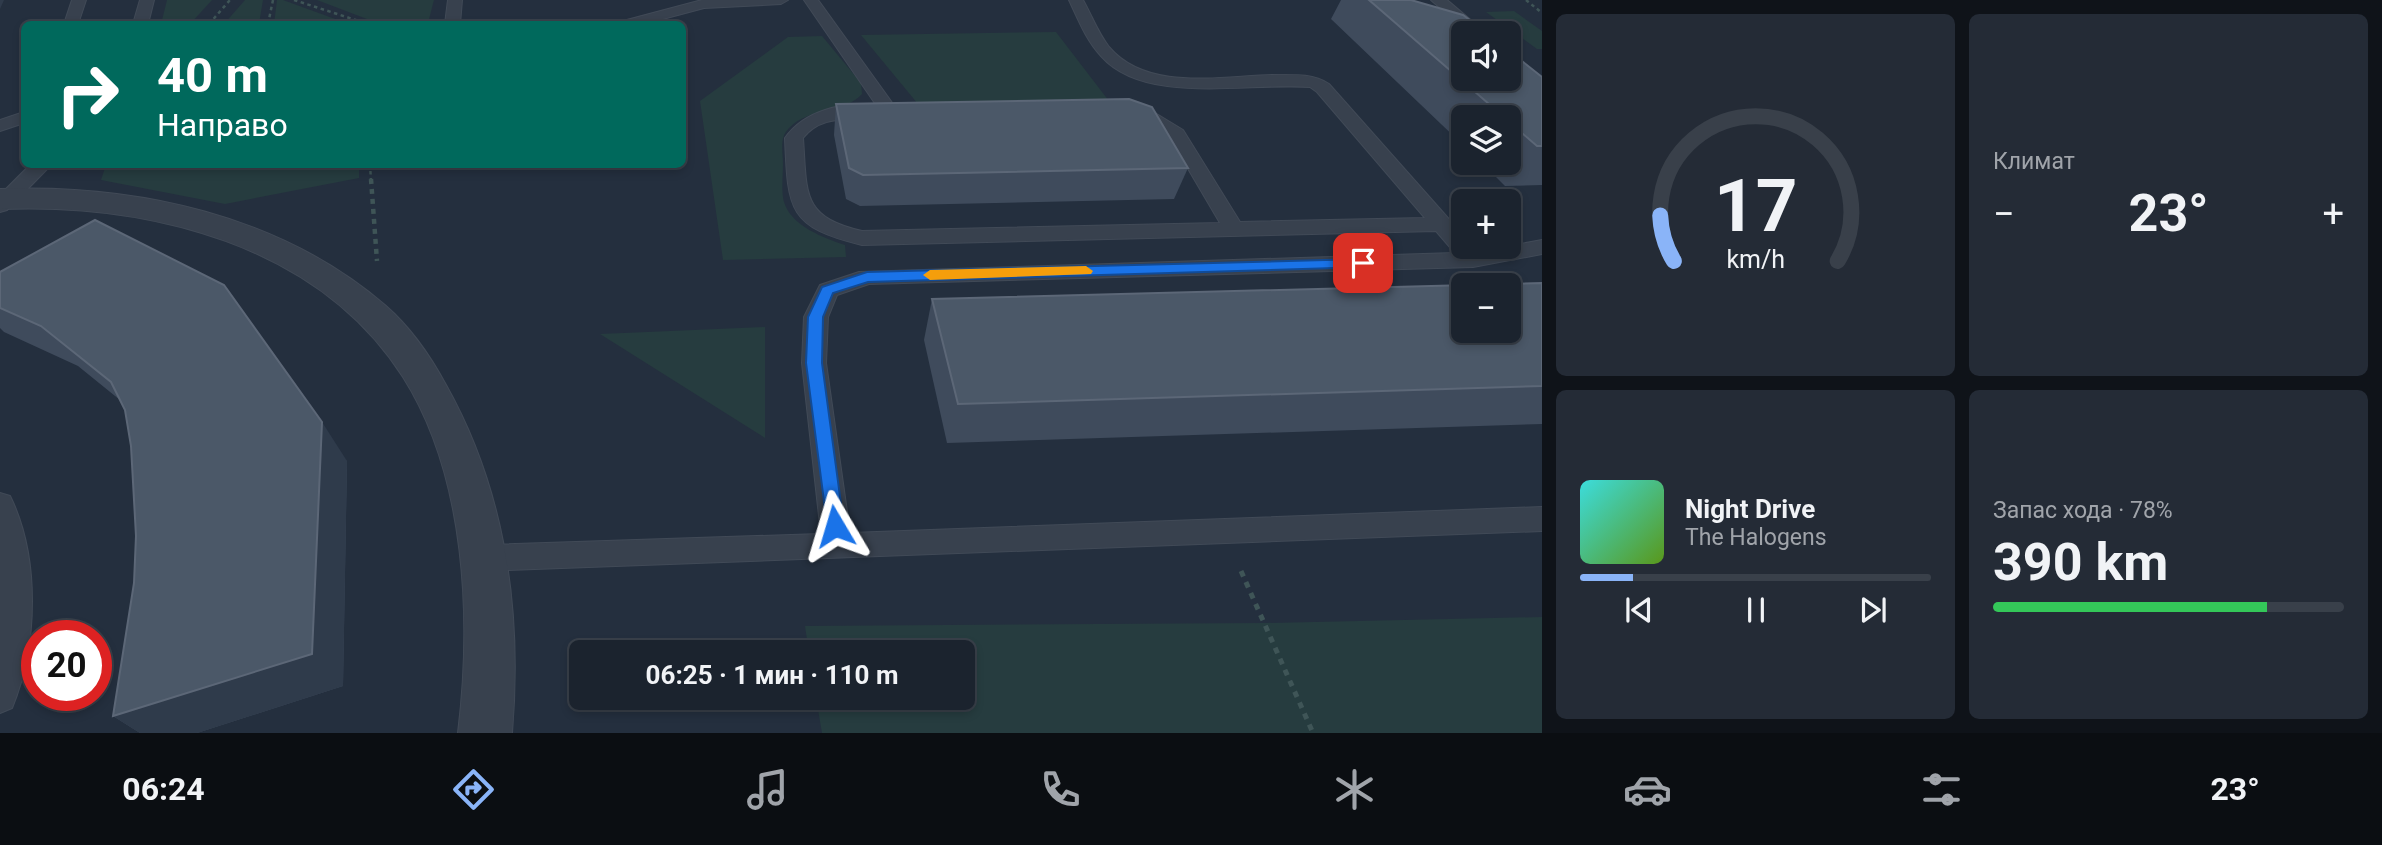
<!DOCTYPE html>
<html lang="ru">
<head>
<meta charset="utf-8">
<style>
	body { margin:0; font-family:Roboto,sans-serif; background:#242b36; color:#f1f3f6; height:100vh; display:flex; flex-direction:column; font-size:26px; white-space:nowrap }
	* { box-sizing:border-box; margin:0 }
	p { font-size:23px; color:#a0a4aa }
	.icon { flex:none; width:38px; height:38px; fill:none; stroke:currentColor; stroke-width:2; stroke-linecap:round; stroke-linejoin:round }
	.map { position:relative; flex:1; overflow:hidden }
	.details { display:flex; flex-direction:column; gap:14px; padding:14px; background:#0f1319; width:840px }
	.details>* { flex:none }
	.guide { position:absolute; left:21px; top:21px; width:665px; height:147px; border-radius:10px; box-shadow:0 4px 10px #0003,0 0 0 2px #39404a; background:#00695c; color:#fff; overflow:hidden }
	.tools { position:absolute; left:1451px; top:21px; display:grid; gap:14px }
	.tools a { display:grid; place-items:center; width:70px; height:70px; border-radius:10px; background:#1b232e; box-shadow:0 4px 10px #0003,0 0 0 2px #39404a; font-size:35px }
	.speed { position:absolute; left:21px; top:620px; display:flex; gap:14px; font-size:35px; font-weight:700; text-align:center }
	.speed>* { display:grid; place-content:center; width:91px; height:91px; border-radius:50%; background:#1b232e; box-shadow:0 4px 10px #0003,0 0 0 2px #39404a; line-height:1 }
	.speed .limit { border:10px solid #d22; background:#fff; color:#111 }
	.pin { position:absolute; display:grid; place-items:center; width:60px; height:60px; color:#fff; margin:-30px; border-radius:14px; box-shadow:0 4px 10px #0006 }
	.me { position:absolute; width:77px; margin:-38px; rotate:353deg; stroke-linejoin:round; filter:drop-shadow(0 0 5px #0008) }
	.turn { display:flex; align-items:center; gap:24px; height:147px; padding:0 21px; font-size:32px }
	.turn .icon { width:91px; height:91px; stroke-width:2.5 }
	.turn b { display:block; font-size:49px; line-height:60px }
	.big { font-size:52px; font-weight:700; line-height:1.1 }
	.details .widget { flex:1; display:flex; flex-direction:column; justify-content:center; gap:10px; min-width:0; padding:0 24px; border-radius:10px; background:#242b36 }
	.details .dial { align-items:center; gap:0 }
	.dial svg { height:182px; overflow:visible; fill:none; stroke:#39404a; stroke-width:7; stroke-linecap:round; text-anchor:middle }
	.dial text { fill:#f1f3f6; stroke:none }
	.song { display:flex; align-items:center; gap:21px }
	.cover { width:84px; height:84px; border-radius:10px; background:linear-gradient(135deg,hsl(180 70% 55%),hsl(90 70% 35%)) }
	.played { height:7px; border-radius:4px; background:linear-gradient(90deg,#8ab4f8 15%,#39404a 15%) }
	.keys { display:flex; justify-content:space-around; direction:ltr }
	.heat { display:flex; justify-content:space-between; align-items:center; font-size:38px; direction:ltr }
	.charge { height:10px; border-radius:5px; background:linear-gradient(90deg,#34c759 78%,#39404a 0) }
	.details .tiles { flex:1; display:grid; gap:14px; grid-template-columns:repeat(2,1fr) }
	.trip { position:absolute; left:569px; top:640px; width:406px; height:70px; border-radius:10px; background:#1b232e; box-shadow:0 4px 10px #0003,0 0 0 2px #39404a; font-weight:700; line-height:70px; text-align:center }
	.tabs { display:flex; height:112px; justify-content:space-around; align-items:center; background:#0b0e12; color:#a0a4aa }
	.tabs .icon { width:49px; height:49px }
	.tabs .current { color:#8ab4f8 }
	.tabs b { font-size:32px; color:#f1f3f6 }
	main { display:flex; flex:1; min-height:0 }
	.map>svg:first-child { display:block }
	.green { fill:#263c3f }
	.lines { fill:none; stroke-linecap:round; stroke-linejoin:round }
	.service-casing { stroke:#414a57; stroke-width:2 }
	.minor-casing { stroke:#414a57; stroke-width:2 }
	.path-far2 { stroke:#3f5557; stroke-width:2.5; stroke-dasharray:3.5 3.5; stroke-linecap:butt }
	.path-far1 { stroke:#3f5557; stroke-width:4.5; stroke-dasharray:5 5; stroke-linecap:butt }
	.path { stroke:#3f5557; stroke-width:5; stroke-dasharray:6 6; stroke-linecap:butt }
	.service { fill:#38414e; fill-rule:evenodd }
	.minor { fill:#38414e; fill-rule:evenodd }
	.wall { fill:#3f4b5c }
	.shaded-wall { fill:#2f3b4b }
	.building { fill:#4b5868; stroke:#5c6777; stroke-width:2; fill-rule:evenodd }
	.route { fill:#1a73e8; stroke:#114b97; stroke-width:2 }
	.slow { fill:#f59e0b }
</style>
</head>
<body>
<main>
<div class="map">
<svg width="1542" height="733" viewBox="0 0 1542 733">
	<rect width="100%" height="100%" fill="#242f3e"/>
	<g class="green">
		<path d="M167,0H212L190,24H161Z"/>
		<path d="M245,0H263L259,24H224Z"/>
		<path d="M277,0H283L349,24H274Z"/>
		<path d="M317,0H434L428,23L380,24Z"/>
		<path d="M1514,11L1542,31V49H1537L1486,12Z"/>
		<path d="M1056,32L1109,101L918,104L861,35Z"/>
		<path d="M822,36L861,83L862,94C844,114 809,107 789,128C779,138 783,151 783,164C783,175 781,191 784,202C791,226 824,238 845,245L846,257L723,260L700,101L788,37Z"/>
		<path d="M106,165H359V178L225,204L101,180Z"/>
		<path d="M765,327V438L600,334Z"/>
		<path d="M1542,617V733H822L816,698H962V653H809L805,626L1265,623Z"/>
	</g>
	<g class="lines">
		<g class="service-casing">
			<g id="service">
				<path d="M72,0H86L78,24H64Z"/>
				<path d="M140,0H154L148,24H133Z"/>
				<path d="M448,0H462L460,24H445Z"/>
				<path d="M702,0H788L781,4L704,8L644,24H620L623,21Z"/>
				<path d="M804,0H818L898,111L895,115H883Z"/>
				<path d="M1069,0H1083C1092,16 1098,33 1109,47C1147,92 1221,76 1272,75C1292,75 1312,73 1329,84L1463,235V247H1473L1478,252L1542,240V254L1473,267L869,284L837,295L828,317L826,363L850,533L1542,507V531L484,571L474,567L469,558L474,549L484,545L821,534L802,363L804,317L820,285L859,272L1455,253L1436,231L862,245C788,227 788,210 785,138C804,111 843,100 875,108L878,112C863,127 827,108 803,138C807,193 801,217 862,231L1220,223L1170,138L1121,111L1130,106L1155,113L1183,130L1240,222L1425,218L1317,92L1310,87C1249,82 1145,106 1101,56C1086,40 1078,19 1069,0Z"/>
				<path d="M1431,0H1447L1486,33H1469Z"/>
				<path d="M24,112V123L0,131V120Z"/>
				<path d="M31,164H52L7,210L0,212V195Z"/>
				<path d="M0,493L10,496C40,557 38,645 12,708L0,713Z"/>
			</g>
		</g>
		<g class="minor-casing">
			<path id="minor" d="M0,189C136,184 281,215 386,306C410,327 431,357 446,385C506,492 522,612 512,733H458C472,619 466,476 403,377C318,244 149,203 0,209Z"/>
		</g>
		<g class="path-far2">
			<path d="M294,0L368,24"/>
			<path d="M1526,0L1542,13"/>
			<path d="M209,24L230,0"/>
			<path d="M268,24L273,0"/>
			<path d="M370,164L371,181"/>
		</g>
		<path class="path-far1" d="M371,179L377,261"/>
		<path class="path" d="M1241,571L1313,733"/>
		<use href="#service" class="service"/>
		<use href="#minor" class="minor"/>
	</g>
	<g class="wall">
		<path d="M1341,0H1411L1542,77V185L1505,186L1482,163H1508V117H1463V145L1331,19Z"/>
		<path d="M836,104L1188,168L1174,199L860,206L846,199L834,135Z"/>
		<path d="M0,272L347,461L343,686L197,733H140L113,716L134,583L136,536L131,446L125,410L120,400L78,366L4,332L0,328Z"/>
		<path d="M1542,283V424L947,443L924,340L932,299Z"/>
	</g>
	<g class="shaded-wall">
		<path d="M0,0H4L0,9Z"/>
		<path d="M322,422L347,461L343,686L197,733H140L113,716Z"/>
	</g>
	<g class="building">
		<path d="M1369,0H1411L1463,15L1487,33H1463V79H1508V50L1542,77V146H1537L1508,121V117H1504Z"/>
		<path d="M1129,99L1152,107L1188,168L863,175L849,168L836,104Z"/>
		<path d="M95,220L224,285L322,422L312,654L113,716L134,583L136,536L131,446L125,410L111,382L41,326L0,308V272Z"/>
		<path d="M1542,283V386L958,404L932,299ZM1463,285H1508V331H1463Z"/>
	</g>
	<path class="route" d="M1363,259L1368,260V267L868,282L833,293L823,317L822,363L844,526L842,532L835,534L828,532L806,363L808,317L822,287L867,272Z"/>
	<path class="slow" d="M1086,266L1093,271L1091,274L930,280L923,275L930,270Z"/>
</svg>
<div class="tools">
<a><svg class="icon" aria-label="sound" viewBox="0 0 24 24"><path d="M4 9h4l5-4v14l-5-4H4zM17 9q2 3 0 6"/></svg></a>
<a><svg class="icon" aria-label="layers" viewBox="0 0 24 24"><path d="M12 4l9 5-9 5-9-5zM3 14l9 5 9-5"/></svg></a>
<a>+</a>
<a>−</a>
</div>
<div class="speed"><div class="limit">20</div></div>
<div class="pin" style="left:1363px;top:263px;background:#d93025"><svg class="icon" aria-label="arrive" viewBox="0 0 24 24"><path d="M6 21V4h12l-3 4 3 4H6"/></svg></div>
<svg class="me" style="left:835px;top:526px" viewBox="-20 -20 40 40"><path d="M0-17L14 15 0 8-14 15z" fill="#1a73e8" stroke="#fff" stroke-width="4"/></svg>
<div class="trip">06:25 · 1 мин · 110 m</div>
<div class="guide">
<div class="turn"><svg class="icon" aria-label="right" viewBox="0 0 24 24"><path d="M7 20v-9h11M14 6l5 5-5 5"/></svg><div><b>40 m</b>Направо</div></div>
</div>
</div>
<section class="details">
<div class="tiles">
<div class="widget dial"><svg viewBox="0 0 100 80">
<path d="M14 69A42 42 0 1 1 86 69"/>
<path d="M14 69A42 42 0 0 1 8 49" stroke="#8ab4f8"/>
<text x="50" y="56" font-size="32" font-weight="700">17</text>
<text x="50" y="72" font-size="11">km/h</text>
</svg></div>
<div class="widget"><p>Климат</p>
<div class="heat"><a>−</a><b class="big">23°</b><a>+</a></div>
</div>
<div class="widget">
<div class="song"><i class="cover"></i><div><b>Night Drive</b><p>The Halogens</p></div></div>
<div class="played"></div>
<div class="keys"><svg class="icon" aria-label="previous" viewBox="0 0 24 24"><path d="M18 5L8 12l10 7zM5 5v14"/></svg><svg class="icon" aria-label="pause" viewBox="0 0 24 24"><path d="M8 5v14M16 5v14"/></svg><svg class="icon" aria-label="next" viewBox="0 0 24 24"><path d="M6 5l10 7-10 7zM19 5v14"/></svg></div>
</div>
<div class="widget"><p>Запас хода · 78%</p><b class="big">390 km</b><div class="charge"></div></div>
</div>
</section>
</main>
<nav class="tabs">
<b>06:24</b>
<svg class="icon current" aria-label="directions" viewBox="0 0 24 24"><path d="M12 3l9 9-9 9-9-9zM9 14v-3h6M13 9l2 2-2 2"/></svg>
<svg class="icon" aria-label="music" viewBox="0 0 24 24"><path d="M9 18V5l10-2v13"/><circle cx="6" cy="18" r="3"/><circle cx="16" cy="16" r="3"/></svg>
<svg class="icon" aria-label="phone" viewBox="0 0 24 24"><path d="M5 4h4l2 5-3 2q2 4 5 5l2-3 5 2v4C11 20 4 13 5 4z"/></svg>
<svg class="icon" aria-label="climate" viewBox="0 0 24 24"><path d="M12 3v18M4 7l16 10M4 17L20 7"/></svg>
<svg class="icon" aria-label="car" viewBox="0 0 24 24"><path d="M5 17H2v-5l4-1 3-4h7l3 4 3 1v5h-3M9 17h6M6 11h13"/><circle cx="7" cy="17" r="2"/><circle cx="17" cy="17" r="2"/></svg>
<svg class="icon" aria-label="filters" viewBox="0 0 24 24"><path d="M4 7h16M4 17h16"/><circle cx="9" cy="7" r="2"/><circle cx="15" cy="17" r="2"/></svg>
<b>23°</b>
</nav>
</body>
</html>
